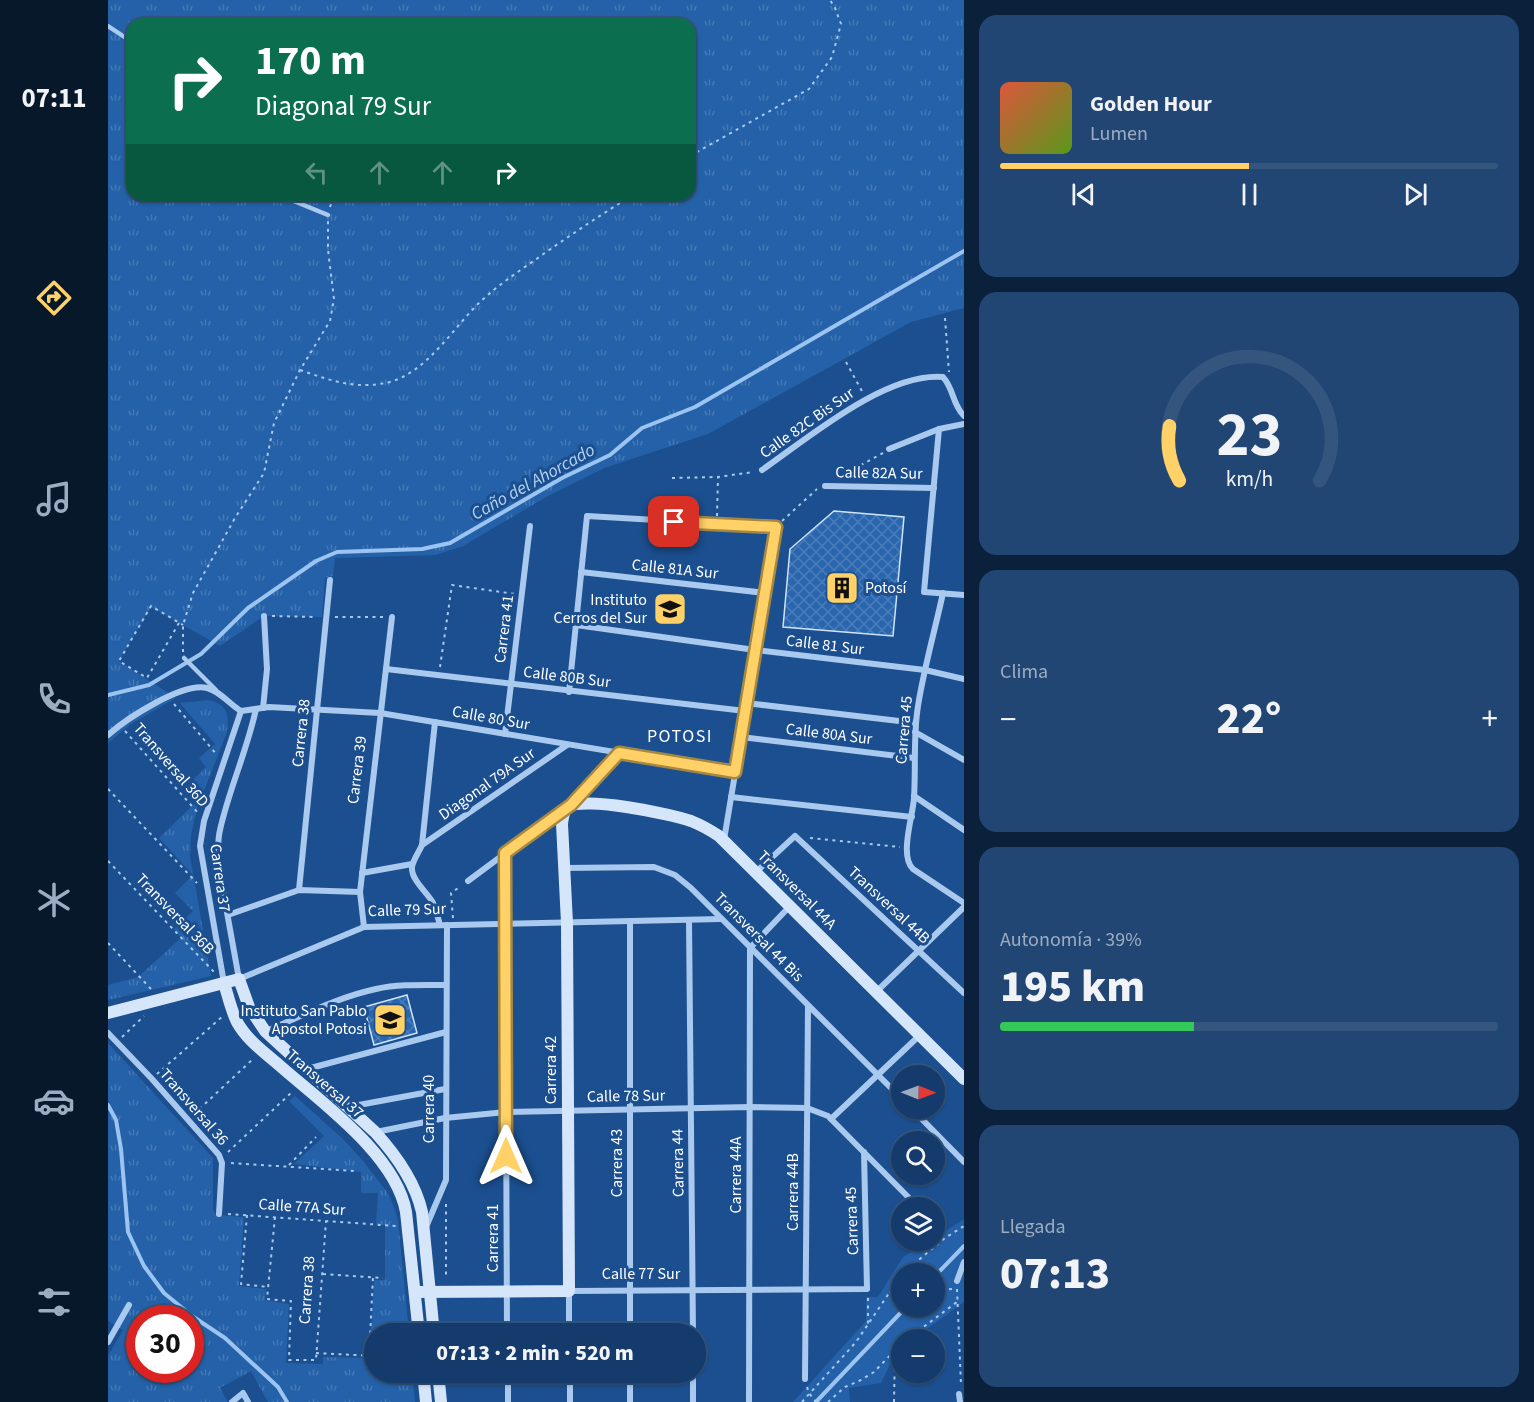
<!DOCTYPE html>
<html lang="es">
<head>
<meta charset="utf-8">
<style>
	body { margin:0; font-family:"Source Sans 3",sans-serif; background:#214673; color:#f1f3f6; height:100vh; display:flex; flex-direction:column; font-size:22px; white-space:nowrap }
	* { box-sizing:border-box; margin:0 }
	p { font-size:20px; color:#9dadc1 }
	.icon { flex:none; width:33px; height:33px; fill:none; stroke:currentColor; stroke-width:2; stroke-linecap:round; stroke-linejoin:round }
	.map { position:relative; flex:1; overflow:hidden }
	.drawer { display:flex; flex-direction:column; gap:15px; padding:15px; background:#0b203b; width:570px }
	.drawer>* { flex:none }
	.top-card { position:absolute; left:18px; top:18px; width:570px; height:183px; border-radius:18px; box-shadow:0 2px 4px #0004,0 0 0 2px #33557e; background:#0b6e4f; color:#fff; overflow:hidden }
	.needle { width:39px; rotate:91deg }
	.controls { position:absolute; left:783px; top:1065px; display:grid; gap:12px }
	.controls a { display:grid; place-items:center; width:54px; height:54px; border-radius:50%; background:#143b6b; box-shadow:0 2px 4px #0004,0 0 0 2px #33557e; font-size:30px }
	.speed { position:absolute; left:18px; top:1305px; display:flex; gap:12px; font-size:30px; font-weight:700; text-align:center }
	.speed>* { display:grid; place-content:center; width:78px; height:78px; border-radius:50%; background:#143b6b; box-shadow:0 2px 4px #0004,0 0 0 2px #33557e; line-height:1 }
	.speed .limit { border:9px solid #d22; background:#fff; color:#111 }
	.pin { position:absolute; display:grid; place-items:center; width:51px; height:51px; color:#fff; margin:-26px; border-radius:12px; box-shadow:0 3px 9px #0006 }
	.me { position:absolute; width:66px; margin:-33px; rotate:0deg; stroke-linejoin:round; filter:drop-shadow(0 0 4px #0008) }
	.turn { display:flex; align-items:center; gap:21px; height:126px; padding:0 30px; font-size:27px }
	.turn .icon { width:78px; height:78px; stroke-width:2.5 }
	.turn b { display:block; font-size:42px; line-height:51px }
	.lanes { display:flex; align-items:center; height:57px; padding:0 30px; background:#0003; justify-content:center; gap:30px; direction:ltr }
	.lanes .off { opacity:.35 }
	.big { font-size:45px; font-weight:800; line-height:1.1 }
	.drawer .widget { flex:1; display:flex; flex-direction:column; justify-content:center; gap:9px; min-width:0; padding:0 21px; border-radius:18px; background:#214673 }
	.drawer .dial { align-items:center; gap:0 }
	.dial svg { height:156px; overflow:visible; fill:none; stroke:#33557e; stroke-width:7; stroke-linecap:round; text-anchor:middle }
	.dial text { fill:#f1f3f6; stroke:none }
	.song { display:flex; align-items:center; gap:18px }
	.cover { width:72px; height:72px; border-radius:9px; background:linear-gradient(135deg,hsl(10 70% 55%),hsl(90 70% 35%)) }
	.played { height:6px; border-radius:3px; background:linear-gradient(90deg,#ffd166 50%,#33557e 50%) }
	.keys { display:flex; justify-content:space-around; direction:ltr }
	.heat { display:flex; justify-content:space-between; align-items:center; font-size:33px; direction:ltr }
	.charge { height:9px; border-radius:4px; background:linear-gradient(90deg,#34c759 39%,#33557e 0) }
	.trip { position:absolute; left:256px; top:1323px; width:342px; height:60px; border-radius:30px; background:#143b6b; box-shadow:0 2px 4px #0004,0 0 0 2px #33557e; font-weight:800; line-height:60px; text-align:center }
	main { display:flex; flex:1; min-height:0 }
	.dock { display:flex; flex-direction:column; width:108px; justify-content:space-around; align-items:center; background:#08182b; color:#9dadc1 }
	.dock .icon { width:42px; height:42px }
	.dock .on { color:#ffd166 }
	.dock b { font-size:27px; color:#f1f3f6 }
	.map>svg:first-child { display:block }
	.grass { fill:url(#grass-tufts); fill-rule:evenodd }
	.park { fill:#2461a8; fill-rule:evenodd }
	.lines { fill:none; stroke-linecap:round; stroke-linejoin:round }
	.stream { stroke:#9cc4f0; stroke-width:4 }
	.building { fill:url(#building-cross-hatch); stroke:#cfe3fa; stroke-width:1.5 }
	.path { stroke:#a9c9ee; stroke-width:2; stroke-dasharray:3 4.5; stroke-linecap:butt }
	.lane { stroke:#a9c9ee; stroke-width:4.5 }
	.street { stroke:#a9c9ee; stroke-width:6 }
	.secondary { stroke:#d6e6fa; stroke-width:12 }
	.route-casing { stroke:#a68842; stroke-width:15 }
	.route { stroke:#ffd166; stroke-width:10 }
	.labels { text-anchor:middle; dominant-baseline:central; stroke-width:6; stroke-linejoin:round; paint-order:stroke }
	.street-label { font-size:16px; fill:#fff; stroke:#1b4f8f }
	.poi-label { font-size:16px; fill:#fff; stroke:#1b4f8f; text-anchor:end }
	.water-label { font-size:18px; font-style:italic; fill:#b5d3f5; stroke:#1b4f8f }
	.neighbourhood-label { font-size:18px; letter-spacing:1.5px; fill:#fff; stroke:#1b4f8f }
</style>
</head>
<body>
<main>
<nav class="dock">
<b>07:11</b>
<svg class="icon on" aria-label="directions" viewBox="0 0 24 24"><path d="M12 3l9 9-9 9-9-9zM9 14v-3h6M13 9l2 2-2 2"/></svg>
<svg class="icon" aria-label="music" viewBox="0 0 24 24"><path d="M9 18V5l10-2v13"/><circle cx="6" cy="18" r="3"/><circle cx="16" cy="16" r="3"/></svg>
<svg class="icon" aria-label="phone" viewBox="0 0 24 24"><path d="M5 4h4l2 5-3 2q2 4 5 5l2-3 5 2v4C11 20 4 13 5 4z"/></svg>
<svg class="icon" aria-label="climate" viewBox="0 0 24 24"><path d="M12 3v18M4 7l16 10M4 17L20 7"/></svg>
<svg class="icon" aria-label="car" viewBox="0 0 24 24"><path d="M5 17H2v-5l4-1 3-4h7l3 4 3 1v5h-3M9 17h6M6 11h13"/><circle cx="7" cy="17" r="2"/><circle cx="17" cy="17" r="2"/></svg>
<svg class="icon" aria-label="filters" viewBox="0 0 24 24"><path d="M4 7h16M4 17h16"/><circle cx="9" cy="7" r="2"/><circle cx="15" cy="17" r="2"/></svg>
</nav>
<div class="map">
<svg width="856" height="1402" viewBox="0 0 856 1402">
	<defs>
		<pattern id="grass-tufts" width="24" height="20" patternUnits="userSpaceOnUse" patternTransform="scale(1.5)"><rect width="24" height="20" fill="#2461a8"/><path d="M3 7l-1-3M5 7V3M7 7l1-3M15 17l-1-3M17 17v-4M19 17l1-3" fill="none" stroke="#4579b5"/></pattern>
		<pattern id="building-cross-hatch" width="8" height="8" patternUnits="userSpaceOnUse" patternTransform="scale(1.5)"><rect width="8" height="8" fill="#2a66ad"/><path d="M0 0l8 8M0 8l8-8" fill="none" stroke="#4a7db9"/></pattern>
	</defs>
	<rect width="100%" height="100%" fill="#1b4f8f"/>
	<g class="grass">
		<path d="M0,0H856V308L803,322L600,434L496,468L440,496L355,546L328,555L227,558L225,576L217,578L214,617L156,616L112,646L43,607L11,661L68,698L23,724L0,743ZM24,24H582V195H24Z"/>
		<path d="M101,700C120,706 121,713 119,732L89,809L83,835L82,856L103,976L0,1000V985L30,977L73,938L66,929L85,911L67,893L85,875L51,838L87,803L76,789L98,767L91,758L107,744L72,703Z"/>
		<path d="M0,1043L105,1158V1210L108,1215L136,1217L131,1286L158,1289L157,1300L181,1304L178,1363L215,1364V1357L262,1358L266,1280H277V1225L268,1224L270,1193H253V1172L186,1164L216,1136L181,1101L187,1096L236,1140L255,1161L279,1192L284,1202L290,1220L301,1333L267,1334V1372L304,1373L307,1402H160L143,1371L112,1388L120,1402H0V1356L15,1330L0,1321ZM32,1318H82V1370H32Z"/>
	</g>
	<path class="park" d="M856,1219V1302L816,1331L815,1339L794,1340L793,1352L787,1354L773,1383L741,1388L742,1402H685L758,1321V1297H770L795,1257L823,1241L826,1240L827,1238ZM794,1274H826V1306H794Z"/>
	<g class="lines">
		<g class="stream">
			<path d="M0,695L41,685L93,654L140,608L208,561L229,552L314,549L342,543L454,478L502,455L534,428L587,407L856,251"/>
			<path d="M0,1105L8,1120L13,1149L20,1232L36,1266L56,1293L84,1316L117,1338L170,1387L179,1402"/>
			<path d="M826,1277L856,1246"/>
			<path d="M708,1402L799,1306"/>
		</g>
	</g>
	<g class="building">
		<path d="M726,511L796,517L785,636L675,627L682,549Z"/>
		<path d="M299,995L309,1033L266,1045L256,1007Z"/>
	</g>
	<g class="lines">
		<g class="path">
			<path d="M582,156L701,89L724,57L733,24L727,8L722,0"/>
			<path d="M222,207L226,195"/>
			<path d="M837,318L841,372"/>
			<path d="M738,362L755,393"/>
			<path d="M192,370C224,381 251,391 285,381C321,369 346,327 372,302C391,284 413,270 434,255C464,234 494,214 525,195"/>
			<path d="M733,476L775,453"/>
			<path d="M564,478L610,477L645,472"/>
			<path d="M609,516L610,477"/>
			<path d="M674,521L709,489"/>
			<path d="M164,616L209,617"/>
			<path d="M227,617H275"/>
			<path d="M71,623L39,678L11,661L43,606L75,625"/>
			<path d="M75,652V625L85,593L127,518L156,473L166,423L192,370L222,321L226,299L220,250V221"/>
			<path d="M332,667L344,585L407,594"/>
			<path d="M66,704L109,755"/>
			<path d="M17,731L91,814"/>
			<path d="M0,789L89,883"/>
			<path d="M702,838L792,847"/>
			<path d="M0,861L106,972"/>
			<path d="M345,918L343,893L353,886"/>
			<path d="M0,943L43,989"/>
			<path d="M14,1037L36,1016"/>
			<path d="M49,1074L115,1016"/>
			<path d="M86,1114L145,1059"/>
			<path d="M120,1152L184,1092"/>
			<path d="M123,1163L246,1171"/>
			<path d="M181,1165L208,1137"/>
			<path d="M338,1204V1279"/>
			<path d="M120,1214L288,1226"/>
			<path d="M139,1215L133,1284L160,1287"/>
			<path d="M167,1217L159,1299L183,1301L181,1360H208L218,1221"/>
			<path d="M215,1274L275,1278"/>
			<path d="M794,1274L837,1238L856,1226"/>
			<path d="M849,1289L853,1385"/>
			<path d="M826,1290L846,1289"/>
			<path d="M781,1292L794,1291"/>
			<path d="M760,1298V1325"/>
			<path d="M798,1340L849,1302"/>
			<path d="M208,1353L267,1356"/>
			<path d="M261,1356L265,1277"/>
			<path d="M699,1387L701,1393L708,1402"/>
			<path d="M694,1402L748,1342L794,1274"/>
			<path d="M720,1402L737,1387L753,1380L766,1372L794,1343"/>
			<path d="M786,1402L787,1350"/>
		</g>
		<g class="lane">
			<path d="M0,26L24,42"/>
			<path d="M171,195L220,215"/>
			<path d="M76,658L108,690"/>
		</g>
		<g class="street">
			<path d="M831,429L816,592L856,595"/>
			<path d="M781,449L831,429L856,424"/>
			<path d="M654,470C700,438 778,372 835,377C846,389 844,404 856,416"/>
			<path d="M717,486L826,488"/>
			<path d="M473,572L657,593"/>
			<path d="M835,593C827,630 816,668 810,706C805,736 808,767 806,798C805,816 791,856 805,869L856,903"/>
			<path d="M468,625L647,650L817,670L856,679"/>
			<path d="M278,669L637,711"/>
			<path d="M461,692L479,516L668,527L616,840"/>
			<path d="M638,703L808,723"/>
			<path d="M155,708L159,669L156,616"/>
			<path d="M148,709C139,751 121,789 112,830C109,842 110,855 111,868L131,979L256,927L613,919"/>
			<path d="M133,711L161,707L272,713L627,772"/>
			<path d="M327,722L314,845C311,852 305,860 304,867C303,880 319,892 325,903C328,910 330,918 332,925"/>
			<path d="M807,732L856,760"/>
			<path d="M397,734L422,526"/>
			<path d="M0,735C18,719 74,682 99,688C112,691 121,704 133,711"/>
			<path d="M633,737L806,758"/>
			<path d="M806,796L856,830"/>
			<path d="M623,797L804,817"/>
			<path d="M465,803L511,753"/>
			<path d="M314,845L459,745"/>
			<path d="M397,853L399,1334"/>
			<path d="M456,868L546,867L567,875L583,888L794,1099"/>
			<path d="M648,872L687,836L856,993"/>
			<path d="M254,873L304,864"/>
			<path d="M360,881L454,811"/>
			<path d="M191,890L222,580"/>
			<path d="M120,915L191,890L252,892"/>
			<path d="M581,920L585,1334"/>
			<path d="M256,927L252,892L284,617"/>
			<path d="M116,983L92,846L96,821L133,711"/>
			<path d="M768,992L856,907"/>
			<path d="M158,1031C194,1016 230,997 268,989C290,984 315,985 338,985"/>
			<path d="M0,1033L44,1079L111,1155L114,1163L111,1214"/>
			<path d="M199,1069L338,1032"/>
			<path d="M240,1107L337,1089"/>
			<path d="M803,1108L856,1162"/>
			<path d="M723,1119L812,1035"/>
			<path d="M268,1132L337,1118L398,1112L642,1107L699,1108L720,1116L811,1208"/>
			<path d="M826,1223L832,1229"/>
			<path d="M318,1227L338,1180L339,925"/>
			<path d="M849,1281L856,1262"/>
			<path d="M461,1334V1291L759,1289L756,1152"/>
			<path d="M522,1334V921"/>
			<path d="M0,1342L21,1305"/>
			<path d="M400,1372V1402"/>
			<path d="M462,1372V1402"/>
			<path d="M585,1372V1402"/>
			<path d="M697,1379L700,1006"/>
			<path d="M851,1394L852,1402"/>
			<path d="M124,1402L135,1393L140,1402"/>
			<path d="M522,1402V1372"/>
			<path d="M641,1402L642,948L682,906"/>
		</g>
		<g class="secondary">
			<path d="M116,983C120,996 123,1010 129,1022C139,1040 156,1052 171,1065C213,1102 288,1155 298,1212L311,1334"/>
			<path d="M0,1013L131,979L141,1007L157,1031L267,1132C288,1155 307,1181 314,1212L326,1334"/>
			<path d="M307,1292L461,1291L459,923L454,824C455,817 455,811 460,807C475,796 564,814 583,821C593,825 602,830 611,836L856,1079"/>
			<path d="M315,1372L318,1402"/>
			<path d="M330,1372L333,1402"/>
		</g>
	</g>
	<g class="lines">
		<g class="route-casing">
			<path id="route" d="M398,1156L397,853L463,805L511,753L627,772L668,527L566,522"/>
		</g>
		<use href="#route" class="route"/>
	</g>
	<defs>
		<g id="building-square" transform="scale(1.725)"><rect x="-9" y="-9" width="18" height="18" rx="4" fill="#ffd166" stroke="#1b4f8f"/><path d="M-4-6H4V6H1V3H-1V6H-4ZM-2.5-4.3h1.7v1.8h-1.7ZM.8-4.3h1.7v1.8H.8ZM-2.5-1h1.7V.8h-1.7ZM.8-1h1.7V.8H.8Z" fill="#111"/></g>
		<g id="school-square" transform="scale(1.725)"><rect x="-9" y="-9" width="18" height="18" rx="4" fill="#ffd166" stroke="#1b4f8f"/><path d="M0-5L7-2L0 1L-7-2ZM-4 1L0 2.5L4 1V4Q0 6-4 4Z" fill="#111"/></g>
	</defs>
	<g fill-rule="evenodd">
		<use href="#building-square" x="734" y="588"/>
		<use href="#school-square" x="562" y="609"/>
		<use href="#school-square" x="282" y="1020"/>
	</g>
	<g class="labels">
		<g class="street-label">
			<text transform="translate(699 423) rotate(-35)">Calle 82C Bis Sur</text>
			<text transform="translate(771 473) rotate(1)">Calle 82A Sur</text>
			<text transform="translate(567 569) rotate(6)">Calle 81A Sur</text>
			<text transform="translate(396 629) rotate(-83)">Carrera 41</text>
			<text transform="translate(717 645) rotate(7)">Calle 81 Sur</text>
			<text transform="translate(459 677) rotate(7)">Calle 80B Sur</text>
			<text transform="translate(383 718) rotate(10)">Calle 80 Sur</text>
			<text transform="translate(796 730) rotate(-85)">Carrera 45</text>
			<text transform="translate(193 733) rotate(-84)">Carrera 38</text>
			<text transform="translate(721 734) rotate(7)">Calle 80A Sur</text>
			<text transform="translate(63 765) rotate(49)">Transversal 36D</text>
			<text transform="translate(249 770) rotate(-83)">Carrera 39</text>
			<text transform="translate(379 784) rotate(-35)">Diagonal 79A Sur</text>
			<text transform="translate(112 878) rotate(82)">Carrera 37</text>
			<text transform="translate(689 890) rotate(45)">Transversal 44A</text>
			<text transform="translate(781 905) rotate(43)">Transversal 44B</text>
			<text transform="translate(299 910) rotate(-2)">Calle 79 Sur</text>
			<text transform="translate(67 914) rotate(46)">Transversal 36B</text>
			<text transform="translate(651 937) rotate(45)">Transversal 44 Bis</text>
			<text transform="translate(443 1070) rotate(-90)">Carrera 42</text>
			<text transform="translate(217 1084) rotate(41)">Transversal 37</text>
			<text transform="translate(518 1096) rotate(-1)">Calle 78 Sur</text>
			<text transform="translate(86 1107) rotate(49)">Transversal 36</text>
			<text transform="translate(321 1109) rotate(-90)">Carrera 40</text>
			<text transform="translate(509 1163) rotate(-90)">Carrera 43</text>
			<text transform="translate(570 1163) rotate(-91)">Carrera 44</text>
			<text transform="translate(628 1175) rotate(-90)">Carrera 44A</text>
			<text transform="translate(685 1192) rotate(-90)">Carrera 44B</text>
			<text transform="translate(194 1207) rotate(4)">Calle 77A Sur</text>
			<text transform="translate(744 1221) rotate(-92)">Carrera 45</text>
			<text transform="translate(385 1238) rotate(-90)">Carrera 41</text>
			<text x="533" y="1274">Calle 77 Sur</text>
			<text transform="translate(199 1290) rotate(-86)">Carrera 38</text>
		</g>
		<g class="poi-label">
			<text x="757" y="588" text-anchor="start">Potosí</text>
			<text x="539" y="600">Instituto<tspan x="539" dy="18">Cerros del Sur</tspan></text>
			<text x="259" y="1011">Instituto San Pablo<tspan x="259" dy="18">Apostol Potosi</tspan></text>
		</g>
		<g class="water-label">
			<text transform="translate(425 482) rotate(-29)">Caño del Ahorcado</text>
		</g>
		<g class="neighbourhood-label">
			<text x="572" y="736">POTOSI</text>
		</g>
	</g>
</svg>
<div class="controls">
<a><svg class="needle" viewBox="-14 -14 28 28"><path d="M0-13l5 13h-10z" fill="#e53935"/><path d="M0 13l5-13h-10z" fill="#9dadc1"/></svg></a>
<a><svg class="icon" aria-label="search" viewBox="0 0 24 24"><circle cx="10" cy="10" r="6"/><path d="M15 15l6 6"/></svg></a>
<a><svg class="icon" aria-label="layers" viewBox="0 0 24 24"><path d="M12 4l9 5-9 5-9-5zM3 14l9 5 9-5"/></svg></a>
<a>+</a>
<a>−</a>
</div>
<div class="speed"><div class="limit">30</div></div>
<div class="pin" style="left:566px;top:522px;background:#d93025"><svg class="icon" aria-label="arrive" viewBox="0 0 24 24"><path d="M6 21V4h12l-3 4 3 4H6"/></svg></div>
<svg class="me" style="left:398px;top:1156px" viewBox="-20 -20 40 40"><path d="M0-17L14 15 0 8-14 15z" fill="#ffd166" stroke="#fff" stroke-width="4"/></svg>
<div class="trip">07:13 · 2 min · 520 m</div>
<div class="top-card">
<div class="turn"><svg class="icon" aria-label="right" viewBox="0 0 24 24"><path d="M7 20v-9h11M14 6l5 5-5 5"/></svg><div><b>170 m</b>Diagonal 79 Sur</div></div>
<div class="lanes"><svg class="icon off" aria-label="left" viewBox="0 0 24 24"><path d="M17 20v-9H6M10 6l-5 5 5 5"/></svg><svg class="icon off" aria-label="ahead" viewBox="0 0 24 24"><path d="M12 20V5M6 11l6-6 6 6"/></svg><svg class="icon off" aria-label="ahead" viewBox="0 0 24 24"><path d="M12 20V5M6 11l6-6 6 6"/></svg><svg class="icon" aria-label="right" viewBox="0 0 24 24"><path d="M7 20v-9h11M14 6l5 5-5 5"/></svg></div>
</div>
</div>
<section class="drawer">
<div class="widget">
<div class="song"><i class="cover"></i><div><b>Golden Hour</b><p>Lumen</p></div></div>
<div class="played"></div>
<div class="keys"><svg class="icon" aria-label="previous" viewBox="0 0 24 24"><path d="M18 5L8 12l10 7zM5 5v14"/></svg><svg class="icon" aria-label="pause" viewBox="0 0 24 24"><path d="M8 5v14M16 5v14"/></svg><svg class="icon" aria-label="next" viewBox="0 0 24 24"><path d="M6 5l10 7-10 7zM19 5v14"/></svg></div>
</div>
<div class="widget dial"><svg viewBox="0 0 100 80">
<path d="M14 69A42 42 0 1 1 86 69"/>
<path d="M14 69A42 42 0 0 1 9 41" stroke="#ffd166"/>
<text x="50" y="56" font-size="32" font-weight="700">23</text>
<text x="50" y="72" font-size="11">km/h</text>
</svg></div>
<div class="widget"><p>Clima</p>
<div class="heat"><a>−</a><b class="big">22°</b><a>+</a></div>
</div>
<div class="widget"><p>Autonomía · 39%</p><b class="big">195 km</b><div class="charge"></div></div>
<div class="widget"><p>Llegada</p><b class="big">07:13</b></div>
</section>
</main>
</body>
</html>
